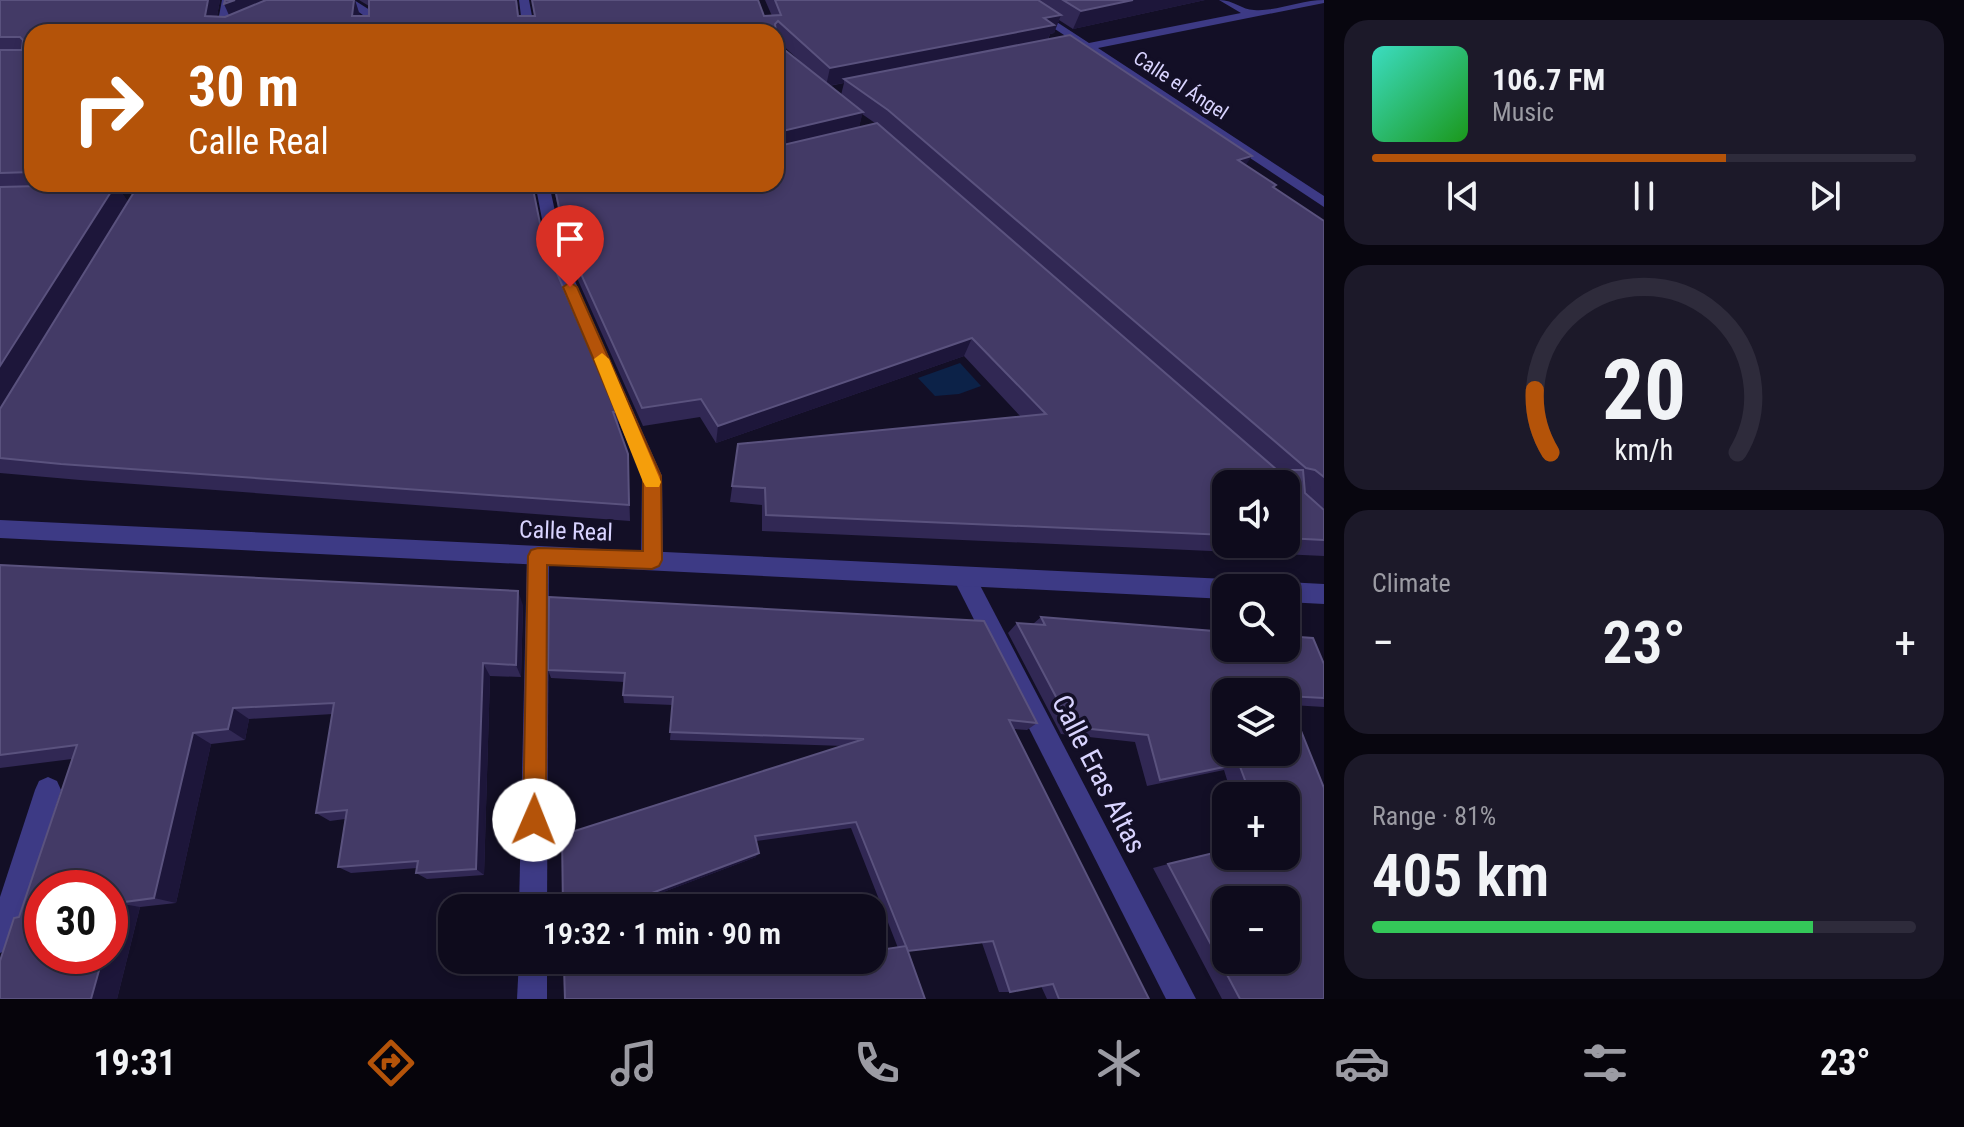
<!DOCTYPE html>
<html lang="en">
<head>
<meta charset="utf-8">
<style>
	body { margin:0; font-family:"Roboto Condensed",sans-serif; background:#1c1929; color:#f1f3f6; height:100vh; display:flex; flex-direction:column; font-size:30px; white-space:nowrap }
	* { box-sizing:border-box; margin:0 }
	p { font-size:26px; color:#9b9ba3 }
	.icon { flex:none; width:44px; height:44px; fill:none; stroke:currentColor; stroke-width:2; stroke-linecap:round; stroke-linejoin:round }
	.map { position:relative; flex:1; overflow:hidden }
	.sheet { display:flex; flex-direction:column; gap:20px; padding:20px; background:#08060f; width:640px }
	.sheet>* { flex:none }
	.hud { position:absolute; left:24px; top:24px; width:760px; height:168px; border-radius:24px; box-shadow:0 4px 12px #0003,0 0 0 2px #2e2b3b; background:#b45309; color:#fff; overflow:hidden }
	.tools { position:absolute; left:1212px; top:470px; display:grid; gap:16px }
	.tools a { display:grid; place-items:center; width:88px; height:88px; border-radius:16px; background:#0e0b1c; box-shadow:0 4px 12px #0003,0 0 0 2px #2e2b3b; font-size:40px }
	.speed { position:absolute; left:24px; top:870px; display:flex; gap:16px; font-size:40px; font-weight:700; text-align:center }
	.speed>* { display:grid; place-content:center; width:104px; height:104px; border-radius:50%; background:#0e0b1c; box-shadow:0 4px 12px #0003,0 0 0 2px #2e2b3b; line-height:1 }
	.speed .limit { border:12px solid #d22; background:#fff; color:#111 }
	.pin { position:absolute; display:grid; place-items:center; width:68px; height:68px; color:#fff; margin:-82px -34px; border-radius:50% 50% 50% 0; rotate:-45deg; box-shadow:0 0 8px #0007 }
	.pin .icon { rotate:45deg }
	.me { position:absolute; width:88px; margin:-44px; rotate:1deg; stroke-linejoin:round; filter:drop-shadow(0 0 6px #0008) }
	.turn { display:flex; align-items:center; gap:28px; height:168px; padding:0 32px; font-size:36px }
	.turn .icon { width:104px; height:104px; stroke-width:2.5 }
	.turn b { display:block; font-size:56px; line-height:68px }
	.big { font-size:60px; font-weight:600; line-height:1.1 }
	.sheet .widget { flex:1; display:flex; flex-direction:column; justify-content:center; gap:12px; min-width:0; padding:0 28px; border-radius:24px; background:#1c1929 }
	.sheet .dial { align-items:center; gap:0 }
	.dial svg { height:208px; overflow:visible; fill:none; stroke:#2e2b3b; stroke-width:7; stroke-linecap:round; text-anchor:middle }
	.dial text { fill:#f1f3f6; stroke:none }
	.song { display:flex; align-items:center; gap:24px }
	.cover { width:96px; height:96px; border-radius:12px; background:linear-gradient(135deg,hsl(170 70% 55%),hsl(120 70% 35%)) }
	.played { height:8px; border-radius:4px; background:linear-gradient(90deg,#b45309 65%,#2e2b3b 65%) }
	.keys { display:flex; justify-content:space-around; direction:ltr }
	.heat { display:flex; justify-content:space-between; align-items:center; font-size:44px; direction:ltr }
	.charge { height:12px; border-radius:6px; background:linear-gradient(90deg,#34c759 81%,#2e2b3b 0) }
	.trip { position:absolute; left:438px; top:894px; width:448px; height:80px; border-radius:24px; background:#0e0b1c; box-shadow:0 4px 12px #0003,0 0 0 2px #2e2b3b; font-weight:600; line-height:80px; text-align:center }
	.tabs { display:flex; height:128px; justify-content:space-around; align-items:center; background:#06040b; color:#9b9ba3 }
	.tabs .icon { width:56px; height:56px }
	.tabs .current { color:#b45309 }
	.tabs b { font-size:36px; color:#f1f3f6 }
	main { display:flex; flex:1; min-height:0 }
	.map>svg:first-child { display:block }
	.water { fill:#0c2248 }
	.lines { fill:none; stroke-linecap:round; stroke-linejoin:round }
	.minor { fill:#3d3a85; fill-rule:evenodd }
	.tertiary { fill:#3d3a85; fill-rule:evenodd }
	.wall { fill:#312854; fill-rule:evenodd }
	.shaded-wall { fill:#1d163a }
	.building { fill:#433a66; stroke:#5a527e; stroke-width:2; fill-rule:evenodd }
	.route { fill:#b45309; stroke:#753606; stroke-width:2 }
	.slow { fill:#f59e0b }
	.labels { text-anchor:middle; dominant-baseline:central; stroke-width:7; stroke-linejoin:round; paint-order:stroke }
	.far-street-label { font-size:20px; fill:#d9d4ff; stroke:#130f26 }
	.street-label { font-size:24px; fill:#d9d4ff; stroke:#130f26 }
	.near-street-label { font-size:28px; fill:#d9d4ff; stroke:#130f26 }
</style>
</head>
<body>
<main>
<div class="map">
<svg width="1324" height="999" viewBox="0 0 1324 999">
	<rect width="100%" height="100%" fill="#130f26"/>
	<path class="water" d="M960,363L981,386L959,394L935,396L918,378Z"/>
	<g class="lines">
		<g class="minor">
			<path d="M222,0H232L228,32H216Z"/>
			<path d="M341,0H354L373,12L372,32H360L363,15Z"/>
			<path d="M519,0H529L535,32H523Z"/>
			<path d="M1011,0H1023L1089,43L1241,13L1219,0C1234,0 1242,10 1254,10C1275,12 1301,0 1324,0V3L1098,48L1324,196V207Z"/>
			<path d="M535,184H581L587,188L580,192L551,193L566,261L662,476L663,560L659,567L652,569L645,567L641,560L642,476L550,261L537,193H508L501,189L508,185Z"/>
			<path d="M538,547L545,550L549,556L547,908H519L527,556L531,550Z"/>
			<path d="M964,568L972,570L1196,999H1166L956,584L953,577L956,570Z"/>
			<path d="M48,777L57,781L61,790L14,939L10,949L0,953V897L35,790L39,781Z"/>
			<path d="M519,960H547V999H517Z"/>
		</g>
		<g class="tertiary">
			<path d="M0,520L1226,579L1234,582L1236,588H1226V599L0,538Z"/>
			<path d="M1286,582L1324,584V604L1286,602V588H1277Z"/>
		</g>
	</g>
	<g class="wall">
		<path d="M0,0H220L217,16L225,17L355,0L360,16H369V6L359,0H517L519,16H772L765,0H1205L1073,29L1059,20L1054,33L1050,34L1048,40L1276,185L1274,188L1324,221V556L762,531V505L730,502L738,444L1021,417L964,356L716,443L700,417L643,426L569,260L553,184H776V43L804,65L776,39L32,32V184H138L135,189H119L128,202L544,243L617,412L619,428L628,454L630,521L80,480L0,473ZM844,83L841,95L829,86ZM862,114L875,123L876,124L859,127ZM1226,484H1286V544H1226Z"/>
		<path d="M0,565L523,605L521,677L490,676L484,875L427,879L416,873L417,868L351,873L338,867L345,819L330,821L316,813L333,714L249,719L245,740L211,744L176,903L140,907L117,999H0L19,917L72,759L0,768Z"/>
		<path d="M549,597L1037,723L1027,730L1014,729L1149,999H1047L1041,986L1010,992H999L982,943L784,964L898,948L851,828L756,841V857L621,908L844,746L670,740L673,705L624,703L623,695L624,682L551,678L548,670Z"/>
		<path d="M1041,617L1324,664V707L1291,705L1324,999H1222L1153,868L1168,864L1286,856V796H1232L1224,770L1147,786L1135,742L1061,734L1008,633L1017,623L1033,624Z"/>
	</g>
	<g class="shaded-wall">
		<path d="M208,0H220L214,32L205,16Z"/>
		<path d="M235,0H287L232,22L224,4Z"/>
		<path d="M354,0H355L360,16H352Z"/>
		<path d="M1133,0H1205L1073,29L1081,11Z"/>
		<path d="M1061,15L1054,33L1050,34L1046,43L844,79V83L826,86L830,68Z"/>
		<path d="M863,112L858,131L776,151L778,132Z"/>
		<path d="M1252,156L1239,175L1238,160Z"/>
		<path d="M116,184L129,203L0,415V366Z"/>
		<path d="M972,338L964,356L716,443L718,426Z"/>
		<path d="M518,591L523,605L521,677L516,665Z"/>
		<path d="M483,663L490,676L484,875L476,869Z"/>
		<path d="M233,708L249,719L245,740L228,729Z"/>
		<path d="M193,733L211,744L176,903L154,898Z"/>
		<path d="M759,853L756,857L621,908H612Z"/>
		<path d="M117,903L140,907L117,999H91L103,956H110V928Z"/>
	</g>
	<g class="building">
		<path d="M0,0H208L205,16L225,17L266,0H354L352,16H369V0H516L518,16H535L532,0H758L764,16L781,15L775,0H1038L1061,15L1044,18L1054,25L830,68L778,21L775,24L776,32H32V172L0,173V50H22L23,40L20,37H0Z"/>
		<path d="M225,0H235L224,4Z"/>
		<path d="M1063,0H1133L1081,11Z"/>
		<path d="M1070,35L1252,156L1238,160L1276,185L1273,187L1324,221V477L1315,470L1306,468L888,110L844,79Z"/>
		<path d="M776,40V43L863,112L778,132L776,141Z"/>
		<path d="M877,123L1277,470H1303L1305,493L1324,510V540L1286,538V484H1226V535L766,515L765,488L732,486L738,444L1046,414L972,338L718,426L701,399L642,408L566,241L554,184H776V144L779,146Z"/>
		<path d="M116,184L0,366V187Z"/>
		<path d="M139,184H532L544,243L617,412H613L628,454L629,505L61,464L0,458V409Z"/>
		<path d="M0,565L518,591L516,665L483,663L476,869L416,873L418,861L338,867L347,810L316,813L334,703L233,708L228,729L193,733L154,898L117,903L110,928V888H42V956H103L91,999H0V961L14,918L19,917L77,745L0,755Z"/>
		<path d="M549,597L984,621L1037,723L1009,720L1149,999H1059L1053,984L1010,992L993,941L908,951L856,822L755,836L759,853L612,908H563L562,835L864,739L670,732L673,697L623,695L625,673L548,670Z"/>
		<path d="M1041,617L1226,632V648H1286V636L1313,638L1324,664V698L1287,696L1324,788V999H1240L1168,864L1226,850V856H1286V796H1251L1239,764L1160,780L1148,735L1072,727L1017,623L1045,625ZM1226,692H1286V752H1226ZM1226,900H1286V960H1226Z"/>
		<path d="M906,946L925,999H565L564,967L615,960H783L784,964L814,960H872V951Z"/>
	</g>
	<path class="route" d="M570,282L577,287L661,476L662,560L659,566L652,569L547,565L546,820L543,828L534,832L526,828L523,820L528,556L531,550L538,548L643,551V476L563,287Z"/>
	<path class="slow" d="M602,353L609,359L661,482L659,487H646L643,482L594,359Z"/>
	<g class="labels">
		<g class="far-street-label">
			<text transform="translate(1181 85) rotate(33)">Calle el Ángel</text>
		</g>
		<g class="street-label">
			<text transform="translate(566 531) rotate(2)">Calle Real</text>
		</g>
		<g class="near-street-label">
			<text transform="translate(1099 774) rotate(63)">Calle Eras Altas</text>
		</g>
	</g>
</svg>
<div class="tools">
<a><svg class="icon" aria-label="sound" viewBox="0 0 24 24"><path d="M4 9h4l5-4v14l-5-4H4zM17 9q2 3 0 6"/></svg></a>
<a><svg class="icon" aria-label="search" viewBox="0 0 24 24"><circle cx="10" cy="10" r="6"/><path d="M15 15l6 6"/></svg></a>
<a><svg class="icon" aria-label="layers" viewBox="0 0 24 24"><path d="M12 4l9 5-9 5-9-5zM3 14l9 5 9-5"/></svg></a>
<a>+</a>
<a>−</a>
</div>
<div class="speed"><div class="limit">30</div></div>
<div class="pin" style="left:570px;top:287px;background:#d93025"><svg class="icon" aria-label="arrive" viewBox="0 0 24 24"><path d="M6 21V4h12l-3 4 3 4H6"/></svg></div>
<svg class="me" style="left:534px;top:820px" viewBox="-20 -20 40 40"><circle r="19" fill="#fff"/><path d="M0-13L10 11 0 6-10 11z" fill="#b45309"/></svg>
<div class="trip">19:32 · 1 min · 90 m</div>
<div class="hud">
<div class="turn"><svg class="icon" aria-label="right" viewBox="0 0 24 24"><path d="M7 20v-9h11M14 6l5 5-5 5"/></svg><div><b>30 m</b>Calle Real</div></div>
</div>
</div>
<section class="sheet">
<div class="widget">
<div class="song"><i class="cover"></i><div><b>106.7 FM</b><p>Music</p></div></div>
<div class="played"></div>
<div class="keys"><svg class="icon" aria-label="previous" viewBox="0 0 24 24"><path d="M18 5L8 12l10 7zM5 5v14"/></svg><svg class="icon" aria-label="pause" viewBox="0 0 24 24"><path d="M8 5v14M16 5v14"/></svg><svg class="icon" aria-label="next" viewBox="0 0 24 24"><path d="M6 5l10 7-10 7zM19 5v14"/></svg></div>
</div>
<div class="widget dial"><svg viewBox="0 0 100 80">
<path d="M14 69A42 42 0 1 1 86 69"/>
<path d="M14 69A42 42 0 0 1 8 45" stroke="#b45309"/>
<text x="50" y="56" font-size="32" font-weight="700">20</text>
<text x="50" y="72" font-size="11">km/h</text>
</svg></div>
<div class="widget"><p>Climate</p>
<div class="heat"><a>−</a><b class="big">23°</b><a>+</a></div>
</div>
<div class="widget"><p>Range · 81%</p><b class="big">405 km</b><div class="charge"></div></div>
</section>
</main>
<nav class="tabs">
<b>19:31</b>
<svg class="icon current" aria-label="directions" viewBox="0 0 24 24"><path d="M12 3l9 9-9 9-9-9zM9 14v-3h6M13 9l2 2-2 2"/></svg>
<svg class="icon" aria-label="music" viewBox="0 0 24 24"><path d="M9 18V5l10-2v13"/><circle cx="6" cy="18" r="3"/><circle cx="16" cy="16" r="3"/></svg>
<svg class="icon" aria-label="phone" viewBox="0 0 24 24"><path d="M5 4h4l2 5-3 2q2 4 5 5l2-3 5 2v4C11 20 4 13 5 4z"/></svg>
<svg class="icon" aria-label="climate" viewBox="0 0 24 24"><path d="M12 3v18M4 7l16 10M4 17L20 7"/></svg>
<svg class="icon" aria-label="car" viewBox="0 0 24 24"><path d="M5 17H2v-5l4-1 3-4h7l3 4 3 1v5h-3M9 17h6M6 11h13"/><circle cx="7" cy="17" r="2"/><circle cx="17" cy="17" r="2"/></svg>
<svg class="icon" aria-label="filters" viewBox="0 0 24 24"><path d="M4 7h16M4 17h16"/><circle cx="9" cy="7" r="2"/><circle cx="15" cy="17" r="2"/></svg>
<b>23°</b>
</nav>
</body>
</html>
